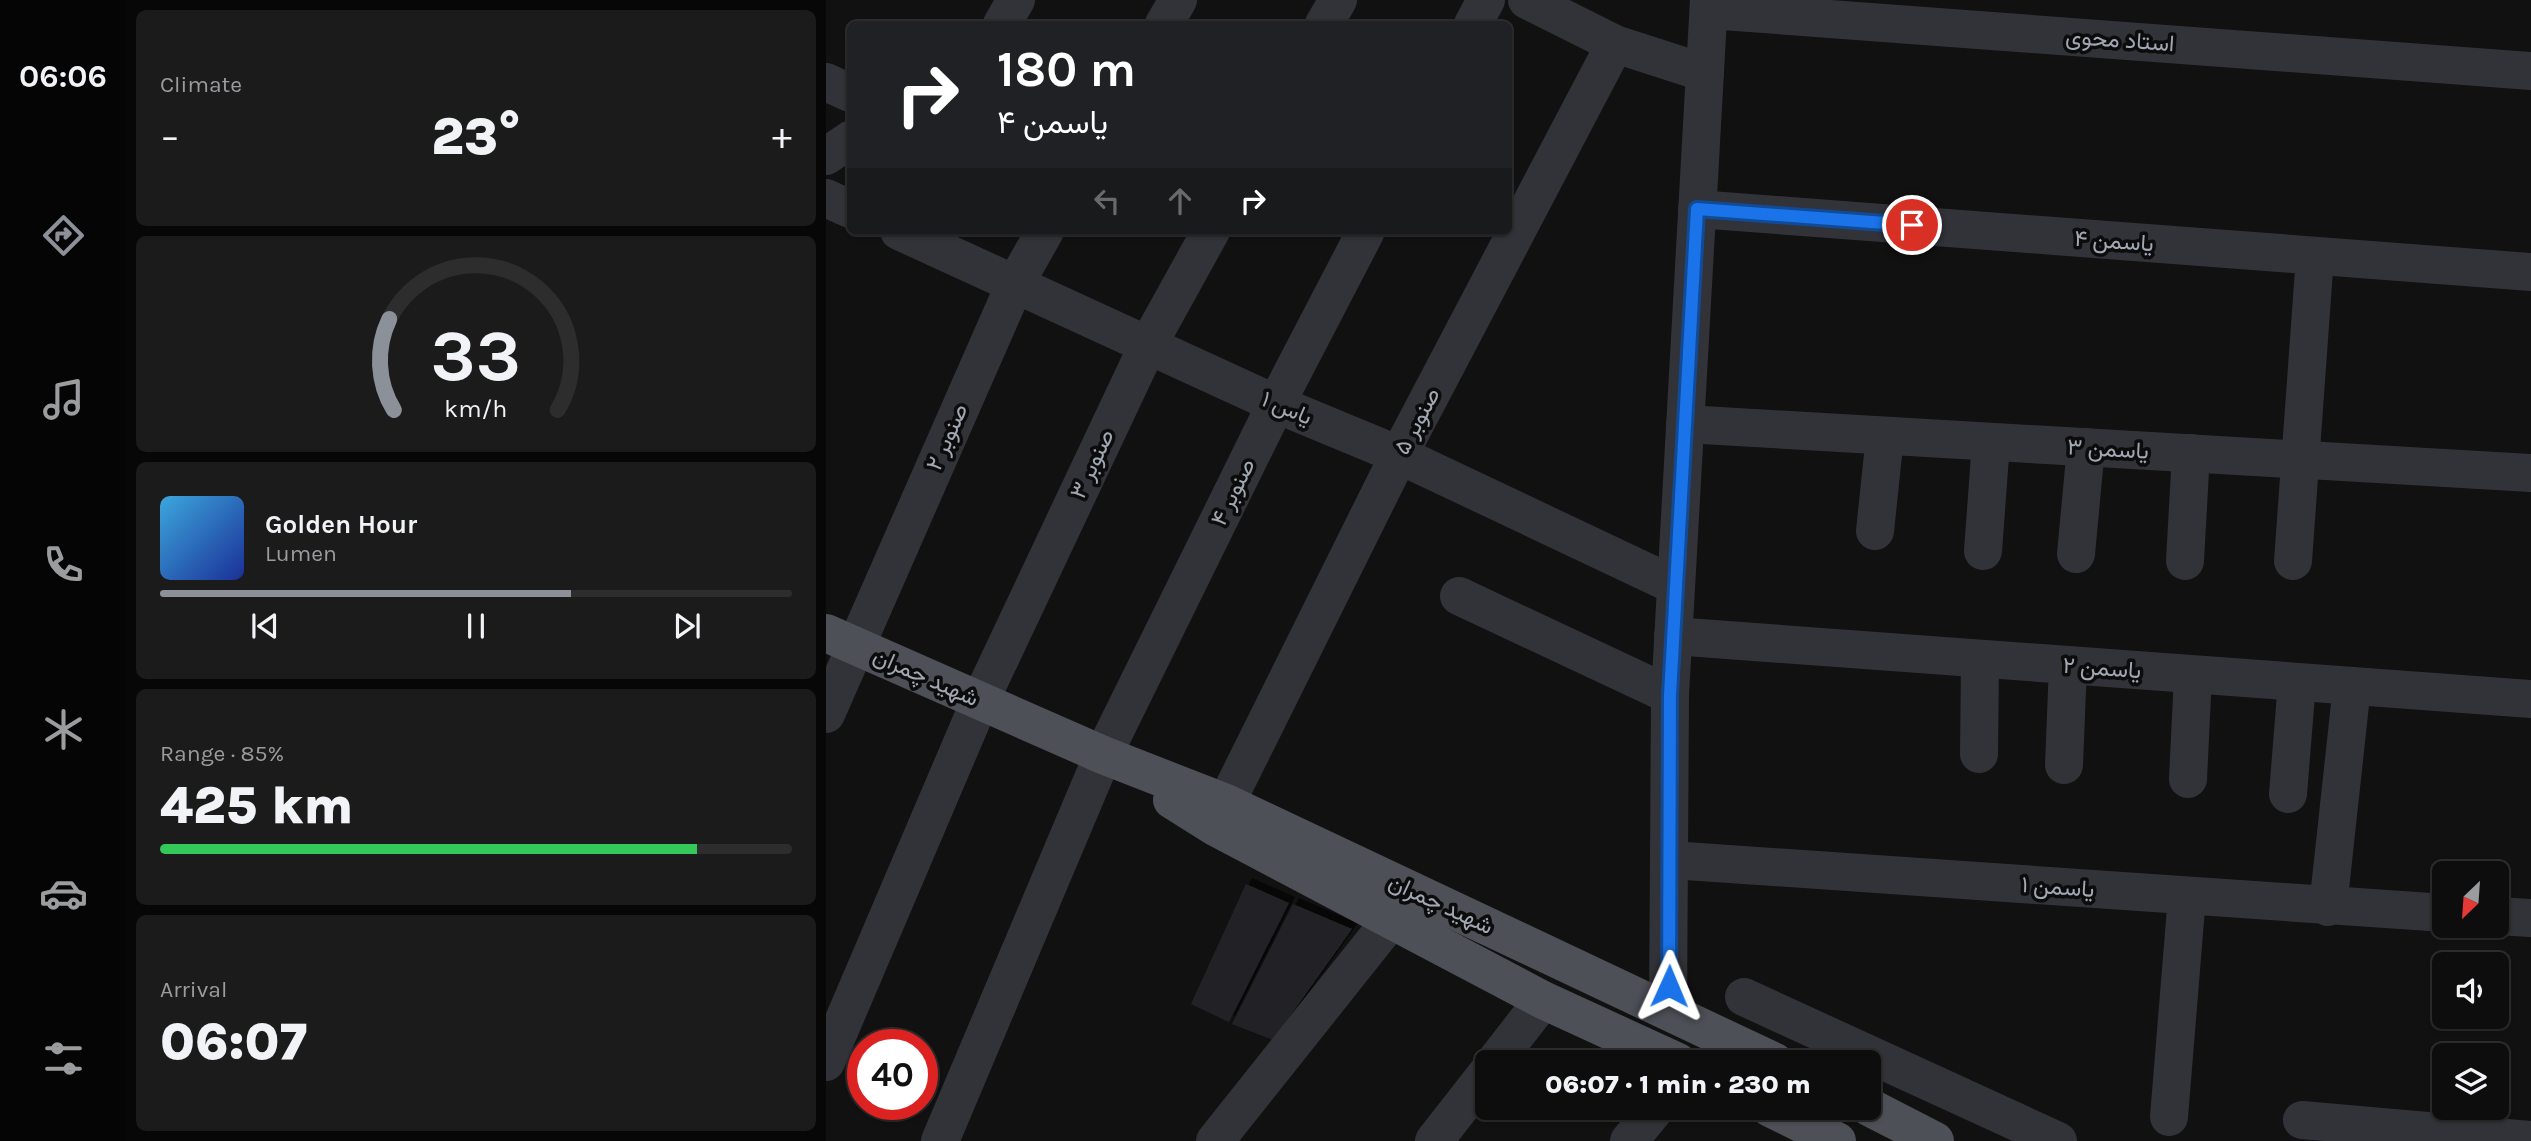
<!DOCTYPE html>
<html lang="en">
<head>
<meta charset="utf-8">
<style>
	body { margin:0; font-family:Karla,Vazirmatn,sans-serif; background:#1b1b1c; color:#f1f3f6; height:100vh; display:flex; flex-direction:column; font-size:26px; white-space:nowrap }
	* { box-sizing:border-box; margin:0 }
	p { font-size:23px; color:#9a9c9e }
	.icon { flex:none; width:38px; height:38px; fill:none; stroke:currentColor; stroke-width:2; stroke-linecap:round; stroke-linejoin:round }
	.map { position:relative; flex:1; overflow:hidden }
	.details { display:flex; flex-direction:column; gap:10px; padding:10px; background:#070708; width:700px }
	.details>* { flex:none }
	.top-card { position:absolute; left:21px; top:21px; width:665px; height:214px; border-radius:10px; box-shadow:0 2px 5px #0004,0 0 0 2px #2d2d2e; background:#202124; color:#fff; overflow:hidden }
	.needle { width:46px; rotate:205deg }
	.buttons { position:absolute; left:1606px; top:861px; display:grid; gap:14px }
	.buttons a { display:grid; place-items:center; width:77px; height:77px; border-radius:10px; background:#0d0d0e; box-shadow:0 2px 5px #0004,0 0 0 2px #2d2d2e; font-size:35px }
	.speed { position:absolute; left:21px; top:1029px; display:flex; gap:14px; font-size:35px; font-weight:700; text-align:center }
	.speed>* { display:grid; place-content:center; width:91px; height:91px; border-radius:50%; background:#0d0d0e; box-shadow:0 2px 5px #0004,0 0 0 2px #2d2d2e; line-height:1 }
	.speed .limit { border:10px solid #d22; background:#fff; color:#111 }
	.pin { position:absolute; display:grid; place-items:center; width:60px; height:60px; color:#fff; margin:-30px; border:4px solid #fff; border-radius:50%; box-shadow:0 2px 7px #0007 }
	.me { position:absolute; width:77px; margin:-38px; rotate:1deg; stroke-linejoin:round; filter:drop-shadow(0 0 5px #0008) }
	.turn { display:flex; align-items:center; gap:24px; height:147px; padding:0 35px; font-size:32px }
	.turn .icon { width:91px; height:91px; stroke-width:2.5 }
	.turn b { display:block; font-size:49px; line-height:60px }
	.lanes { display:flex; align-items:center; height:66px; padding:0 35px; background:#0003; justify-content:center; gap:35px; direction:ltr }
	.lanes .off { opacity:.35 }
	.big { font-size:52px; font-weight:800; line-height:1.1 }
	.details .tile { flex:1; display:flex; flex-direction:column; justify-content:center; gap:10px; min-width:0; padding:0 24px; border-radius:10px; background:#1b1b1c }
	.details .dial { align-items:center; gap:0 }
	.dial svg { height:182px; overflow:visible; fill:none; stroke:#2d2d2e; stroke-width:7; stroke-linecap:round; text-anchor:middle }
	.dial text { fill:#f1f3f6; stroke:none }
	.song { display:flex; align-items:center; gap:21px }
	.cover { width:84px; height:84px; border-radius:10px; background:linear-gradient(135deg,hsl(200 70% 55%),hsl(230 70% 35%)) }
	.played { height:7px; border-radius:4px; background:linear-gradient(90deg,#8c9099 65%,#2d2d2e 65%) }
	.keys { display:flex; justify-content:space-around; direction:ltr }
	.heat { display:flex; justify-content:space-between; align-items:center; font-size:38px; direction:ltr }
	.charge { height:10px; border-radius:5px; background:linear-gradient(90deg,#34c759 85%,#2d2d2e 0) }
	.trip { position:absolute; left:649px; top:1050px; width:406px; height:70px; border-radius:10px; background:#0d0d0e; box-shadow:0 2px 5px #0004,0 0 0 2px #2d2d2e; font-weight:800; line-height:70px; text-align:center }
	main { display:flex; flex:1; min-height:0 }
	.menu { display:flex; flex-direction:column; width:126px; justify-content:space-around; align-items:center; background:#050506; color:#9a9c9e }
	.menu .icon { width:49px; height:49px }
	.menu .on { color:#8c9099 }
	.menu b { font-size:32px; color:#f1f3f6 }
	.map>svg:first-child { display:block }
	.building { fill:#232426; filter:url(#shadow) }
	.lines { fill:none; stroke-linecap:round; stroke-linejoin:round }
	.minor { stroke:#313338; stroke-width:38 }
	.major { stroke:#4d5057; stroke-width:38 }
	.route-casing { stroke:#114b97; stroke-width:18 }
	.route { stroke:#1a73e8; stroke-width:12 }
	.labels { text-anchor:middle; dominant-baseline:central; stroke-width:7; stroke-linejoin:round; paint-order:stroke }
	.street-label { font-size:23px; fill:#a1a8b4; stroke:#0c0c0d }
</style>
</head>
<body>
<main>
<nav class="menu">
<b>06:06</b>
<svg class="icon on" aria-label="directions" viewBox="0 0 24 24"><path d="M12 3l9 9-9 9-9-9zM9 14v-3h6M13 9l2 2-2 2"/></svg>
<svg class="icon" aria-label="music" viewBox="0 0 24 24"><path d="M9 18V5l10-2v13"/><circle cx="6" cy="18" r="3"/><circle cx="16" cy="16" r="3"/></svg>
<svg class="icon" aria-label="phone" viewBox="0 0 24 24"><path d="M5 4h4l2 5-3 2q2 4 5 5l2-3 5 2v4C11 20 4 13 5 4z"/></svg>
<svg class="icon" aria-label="climate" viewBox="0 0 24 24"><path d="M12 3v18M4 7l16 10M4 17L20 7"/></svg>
<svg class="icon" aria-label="car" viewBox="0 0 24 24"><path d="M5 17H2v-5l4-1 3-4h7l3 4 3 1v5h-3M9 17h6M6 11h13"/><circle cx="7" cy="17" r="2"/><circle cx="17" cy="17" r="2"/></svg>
<svg class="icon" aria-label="filters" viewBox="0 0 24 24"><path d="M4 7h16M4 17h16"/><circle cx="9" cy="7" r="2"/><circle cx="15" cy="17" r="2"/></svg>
</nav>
<section class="details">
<div class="tile"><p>Climate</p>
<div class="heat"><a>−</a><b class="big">23°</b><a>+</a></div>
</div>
<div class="tile dial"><svg viewBox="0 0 100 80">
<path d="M14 69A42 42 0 1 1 86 69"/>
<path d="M14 69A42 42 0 0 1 12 29" stroke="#8c9099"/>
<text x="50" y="56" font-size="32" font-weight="700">33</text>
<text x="50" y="72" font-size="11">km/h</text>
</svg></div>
<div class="tile">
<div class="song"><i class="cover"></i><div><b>Golden Hour</b><p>Lumen</p></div></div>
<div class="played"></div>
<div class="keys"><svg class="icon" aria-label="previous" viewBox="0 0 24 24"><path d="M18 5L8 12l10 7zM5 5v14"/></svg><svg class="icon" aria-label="pause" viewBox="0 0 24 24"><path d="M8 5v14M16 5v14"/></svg><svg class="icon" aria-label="next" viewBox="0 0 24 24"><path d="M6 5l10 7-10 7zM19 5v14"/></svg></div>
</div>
<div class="tile"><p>Range · 85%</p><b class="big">425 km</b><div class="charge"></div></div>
<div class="tile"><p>Arrival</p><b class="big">06:07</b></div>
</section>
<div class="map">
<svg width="1705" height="1141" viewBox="0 0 1705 1141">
	<defs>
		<filter id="shadow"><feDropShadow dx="6" dy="-6" stdDeviation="0" flood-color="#0009"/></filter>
	</defs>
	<rect width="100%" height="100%" fill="#111112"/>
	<g class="building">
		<path d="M420,884L463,903L403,1022L365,1004Z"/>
		<path d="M467,904L526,929L447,1040L406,1024Z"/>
	</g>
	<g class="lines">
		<g class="minor">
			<path d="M701,0L789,44L879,73"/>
			<path d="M883,10L1705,71"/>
			<path d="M176,24L190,0"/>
			<path d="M338,24L352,0"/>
			<path d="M498,24L512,0"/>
			<path d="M647,24L660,0"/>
			<path d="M0,82L24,93"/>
			<path d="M0,156L24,140"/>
			<path d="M0,198L24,209"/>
			<path d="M871,209L1705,272"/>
			<path d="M73,231L450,404L573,455L850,586"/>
			<path d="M859,424L1705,473"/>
			<path d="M1049,531L1059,436"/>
			<path d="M1157,551L1165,442"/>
			<path d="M1250,554L1260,447"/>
			<path d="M1359,561L1365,453"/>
			<path d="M1467,561L1489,256"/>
			<path d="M633,596L844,695"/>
			<path d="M847,636L1705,699"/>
			<path d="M0,714L189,284L219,231"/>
			<path d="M1153,754L1154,659"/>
			<path d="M1238,765L1242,665"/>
			<path d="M1362,779L1367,675"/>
			<path d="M1462,794L1471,682"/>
			<path d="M400,803L573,455L789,44"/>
			<path d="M845,860L1619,913"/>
			<path d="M1502,907L1526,686"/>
			<path d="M1671,916L1705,918"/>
			<path d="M918,997L1232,1141"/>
			<path d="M842,1011L844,695L883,0"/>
			<path d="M0,1062L154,701L322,345L385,231"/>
			<path d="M669,1062L717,1000"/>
			<path d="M1343,1117L1361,896"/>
			<path d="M1476,1120L1705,1140"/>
			<path d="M114,1141L277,755L450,404L540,231"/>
			<path d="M389,1141L565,920"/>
			<path d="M608,1141L662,1072"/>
			<path d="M803,1141L830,1108"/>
		</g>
		<g class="major">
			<path d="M0,633L277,755L400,803L949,1062"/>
			<path d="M346,800L389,827L717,1000L852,1062"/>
			<path d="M1043,1107L1109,1141"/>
			<path d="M944,1108L1011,1141"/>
		</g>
	</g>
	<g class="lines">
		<g class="route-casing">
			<path id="route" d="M843,986L844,695L871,209L1086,225"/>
		</g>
		<use href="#route" class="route"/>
	</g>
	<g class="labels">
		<g class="street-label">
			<text transform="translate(1294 40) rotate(4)">استاد محوی</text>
			<text transform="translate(1288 241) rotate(4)">یاسمن ۴</text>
			<text transform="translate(461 408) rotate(23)">یاس ۱</text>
			<text transform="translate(591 421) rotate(-62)">صنوبر ۵</text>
			<text transform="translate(121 437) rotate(-66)">صنوبر ۲</text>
			<text transform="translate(1282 449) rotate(3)">یاسمن ۳</text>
			<text transform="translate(266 464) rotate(-65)">صنوبر ۳</text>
			<text transform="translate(407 492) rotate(-64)">صنوبر ۴</text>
			<text transform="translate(1276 668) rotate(4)">یاسمن ۲</text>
			<text transform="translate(100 677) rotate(24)">شهید چمران</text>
			<text transform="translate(1232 887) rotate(4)">یاسمن ۱</text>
			<text transform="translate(615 904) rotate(25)">شهید چمران</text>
		</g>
	</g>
</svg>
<div class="buttons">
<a><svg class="needle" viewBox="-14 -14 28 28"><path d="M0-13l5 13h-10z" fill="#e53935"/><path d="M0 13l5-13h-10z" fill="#9a9c9e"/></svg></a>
<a><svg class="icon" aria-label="sound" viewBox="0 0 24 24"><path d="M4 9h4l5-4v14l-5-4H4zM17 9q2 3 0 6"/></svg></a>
<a><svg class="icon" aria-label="layers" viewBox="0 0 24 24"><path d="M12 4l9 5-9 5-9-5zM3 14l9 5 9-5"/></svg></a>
</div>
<div class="speed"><div class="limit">40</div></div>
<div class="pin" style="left:1086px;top:225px;background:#d93025"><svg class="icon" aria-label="arrive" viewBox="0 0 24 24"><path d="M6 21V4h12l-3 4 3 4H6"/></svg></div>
<svg class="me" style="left:843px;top:986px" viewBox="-20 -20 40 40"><path d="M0-17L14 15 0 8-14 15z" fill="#1a73e8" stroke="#fff" stroke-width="4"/></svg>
<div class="trip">06:07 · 1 min · 230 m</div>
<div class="top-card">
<div class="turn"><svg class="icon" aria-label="right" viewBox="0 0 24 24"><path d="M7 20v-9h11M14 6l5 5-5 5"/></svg><div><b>180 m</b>یاسمن ۴</div></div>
<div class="lanes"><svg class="icon off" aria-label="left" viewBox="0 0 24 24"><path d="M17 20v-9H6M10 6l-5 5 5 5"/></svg><svg class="icon off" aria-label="ahead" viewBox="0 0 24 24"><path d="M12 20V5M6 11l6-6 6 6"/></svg><svg class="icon" aria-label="right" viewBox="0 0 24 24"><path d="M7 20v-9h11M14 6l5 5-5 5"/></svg></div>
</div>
</div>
</main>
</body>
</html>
